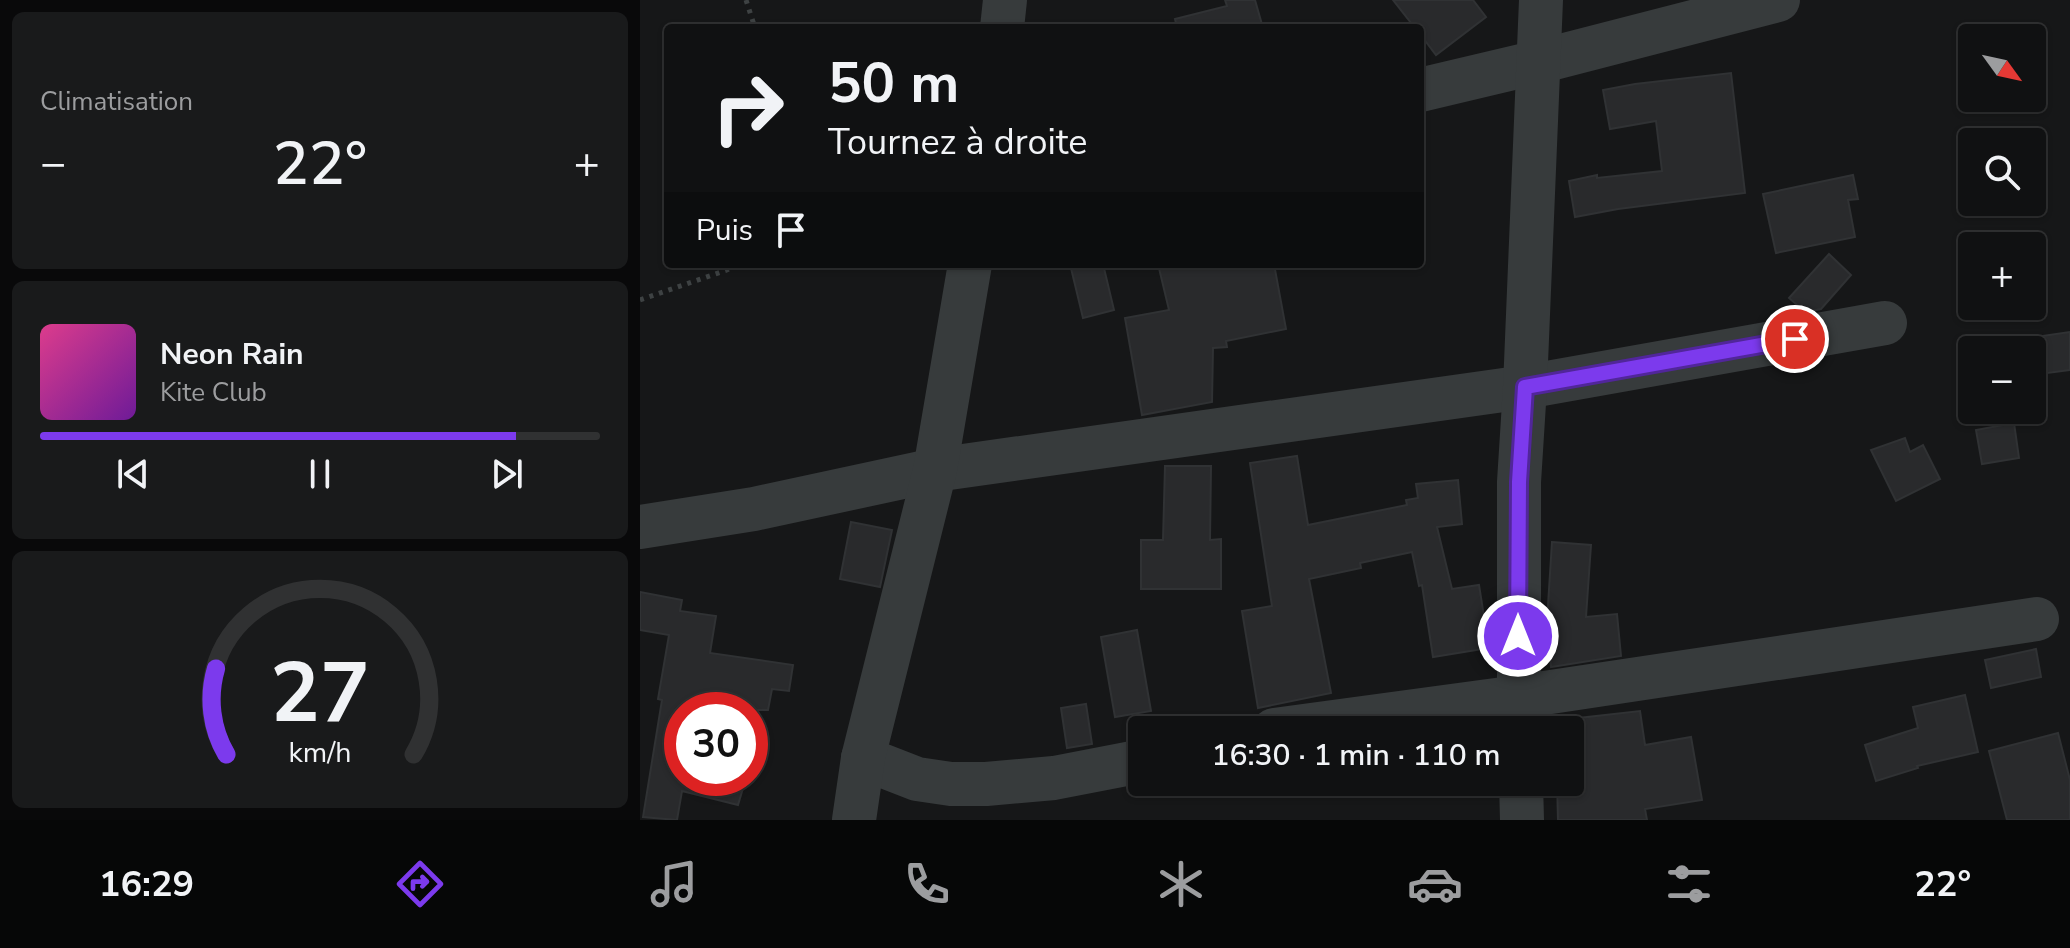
<!DOCTYPE html>
<html lang="fr">
<head>
<meta charset="utf-8">
<style>
	body { margin:0; font-family:"Nunito Sans",sans-serif; background:#191a1b; color:#f1f3f6; height:100vh; display:flex; flex-direction:column; font-size:30px; white-space:nowrap }
	* { box-sizing:border-box; margin:0 }
	p { font-size:26px; color:#9c9d9f }
	.icon { flex:none; width:44px; height:44px; fill:none; stroke:currentColor; stroke-width:2; stroke-linecap:round; stroke-linejoin:round }
	.map { position:relative; flex:1; overflow:hidden }
	.sheet { display:flex; flex-direction:column; gap:12px; padding:12px; background:#09090a; width:640px }
	.sheet>* { flex:none }
	.banner { position:absolute; left:24px; top:24px; width:760px; height:244px; border-radius:8px; box-shadow:0 2px 6px #0004,0 0 0 2px #303132; background:#101112; color:#f1f3f6; overflow:hidden }
	.needle { width:52px; rotate:123deg }
	.controls { position:absolute; left:1318px; top:24px; display:grid; gap:16px }
	.controls a { display:grid; place-items:center; width:88px; height:88px; border-radius:8px; background:#101112; box-shadow:0 2px 6px #0004,0 0 0 2px #303132; font-size:40px }
	.speed { position:absolute; left:24px; top:692px; display:flex; gap:16px; font-size:40px; font-weight:700; text-align:center }
	.speed>* { display:grid; place-content:center; width:104px; height:104px; border-radius:50%; background:#101112; box-shadow:0 2px 6px #0004,0 0 0 2px #303132; line-height:1 }
	.speed .limit { border:12px solid #d22; background:#fff; color:#111 }
	.pin { position:absolute; display:grid; place-items:center; width:68px; height:68px; color:#fff; margin:-34px; border:4px solid #fff; border-radius:50%; box-shadow:0 2px 8px #0007 }
	.me { position:absolute; width:88px; margin:-44px; rotate:0deg; stroke-linejoin:round; filter:drop-shadow(0 0 6px #0008) }
	.turn { display:flex; align-items:center; gap:28px; height:168px; padding:0 32px; font-size:36px }
	.turn .icon { width:104px; height:104px; stroke-width:2.5 }
	.turn b { display:block; font-size:56px; line-height:68px }
	.then { display:flex; align-items:center; height:76px; padding:0 32px; background:#0003; gap:16px; font-size:30px }
	.big { font-size:60px; font-weight:600; line-height:1.1 }
	.sheet .card { flex:1; display:flex; flex-direction:column; justify-content:center; gap:12px; min-width:0; padding:0 28px; border-radius:12px; background:#191a1b }
	.sheet .dial { align-items:center; gap:0 }
	.dial svg { height:208px; overflow:visible; fill:none; stroke:#303132; stroke-width:7; stroke-linecap:round; text-anchor:middle }
	.dial text { fill:#f1f3f6; stroke:none }
	.song { display:flex; align-items:center; gap:24px }
	.cover { width:96px; height:96px; border-radius:12px; background:linear-gradient(135deg,hsl(330 70% 55%),hsl(280 70% 35%)) }
	.played { height:8px; border-radius:4px; background:linear-gradient(90deg,#7c3aed 85%,#303132 85%) }
	.keys { display:flex; justify-content:space-around; direction:ltr }
	.heat { display:flex; justify-content:space-between; align-items:center; font-size:44px; direction:ltr }
	.trip { position:absolute; left:488px; top:716px; width:456px; height:80px; border-radius:8px; background:#101112; box-shadow:0 2px 6px #0004,0 0 0 2px #303132; font-weight:600; line-height:80px; text-align:center }
	.tab-bar { display:flex; height:128px; justify-content:space-around; align-items:center; background:#060707; color:#9c9d9f }
	.tab-bar .icon { width:56px; height:56px }
	.tab-bar .active { color:#7c3aed }
	.tab-bar b { font-size:36px; color:#f1f3f6 }
	main { display:flex; flex:1; min-height:0 }
	.map>svg:first-child { display:block }
	.building { fill:#292a2c; stroke:#303234; stroke-width:2 }
	.lines { fill:none; stroke-linecap:round; stroke-linejoin:round }
	.path { stroke:#3e4243; stroke-width:5; stroke-dasharray:4 6; stroke-linecap:butt }
	.minor { stroke:#373b3c; stroke-width:44 }
	.route-casing { stroke:#51269a; stroke-width:20 }
	.route { stroke:#7c3aed; stroke-width:14 }
</style>
</head>
<body>
<main>
<section class="sheet">
<div class="card"><p>Climatisation</p>
<div class="heat"><a>−</a><b class="big">22°</b><a>+</a></div>
</div>
<div class="card">
<div class="song"><i class="cover"></i><div><b>Neon Rain</b><p>Kite Club</p></div></div>
<div class="played"></div>
<div class="keys"><svg class="icon" aria-label="previous" viewBox="0 0 24 24"><path d="M18 5L8 12l10 7zM5 5v14"/></svg><svg class="icon" aria-label="pause" viewBox="0 0 24 24"><path d="M8 5v14M16 5v14"/></svg><svg class="icon" aria-label="next" viewBox="0 0 24 24"><path d="M6 5l10 7-10 7zM19 5v14"/></svg></div>
</div>
<div class="card dial"><svg viewBox="0 0 100 80">
<path d="M14 69A42 42 0 1 1 86 69"/>
<path d="M14 69A42 42 0 0 1 10 36" stroke="#7c3aed"/>
<text x="50" y="56" font-size="32" font-weight="700">27</text>
<text x="50" y="72" font-size="11">km/h</text>
</svg></div>
</section>
<div class="map">
<svg width="1430" height="820" viewBox="0 0 1430 820">
	<rect width="100%" height="100%" fill="#161718"/>
	<g class="building">
		<path d="M585,0H615L623,28H537L535,19L587,6Z"/>
		<path d="M753,0H833L846,17L796,55L780,34V28H775Z"/>
		<path d="M1091,73L1105,193L978,209L935,217L929,181L957,175V178L1022,171L1016,121L970,129L963,90L995,84Z"/>
		<path d="M1213,175L1218,199L1208,200L1215,237L1136,253L1123,194Z"/>
		<path d="M1189,254L1211,275L1181,309L1165,312L1149,298Z"/>
		<path d="M430,264H463L474,310L443,318Z"/>
		<path d="M518,264H634L646,329L586,341L587,347L573,348L572,402L502,415L485,318L529,310Z"/>
		<path d="M1430,332V370L1400,374L1395,337Z"/>
		<path d="M1374,423L1379,458L1342,464L1336,430Z"/>
		<path d="M1265,438L1270,452L1283,445L1300,479L1256,501L1231,450Z"/>
		<path d="M657,456L668,525L767,505L766,500L778,498L776,484L818,480L822,524L797,527L812,589L839,585L849,648L793,657L782,585L779,586L772,552L720,563L721,568L669,579L691,693L618,708L602,611L632,606L610,463Z"/>
		<path d="M525,466H571L570,540L581,539V589H501V540H523Z"/>
		<path d="M211,522L252,530L240,587L200,579Z"/>
		<path d="M912,542L951,545L946,617L977,614L981,656L911,667L907,621Z"/>
		<path d="M0,592L42,600L40,611L76,616L70,653L153,665L149,691L132,689L128,710H42V778H106L98,805L42,791L37,820L3,817L22,700L18,699L29,635L0,630Z"/>
		<path d="M497,630L511,711L475,717L461,637Z"/>
		<path d="M1396,649L1401,677L1351,688L1345,660Z"/>
		<path d="M1325,695L1338,752L1277,766L1278,768L1236,781L1225,745L1278,728L1273,707Z"/>
		<path d="M446,704L452,744L427,748L421,708Z"/>
		<path d="M1000,711L1005,745L1051,737L1062,800L1005,809L1007,820H918L917,782H930V719Z"/>
		<path d="M1418,733L1430,780V820H1367L1349,751Z"/>
	</g>
	<g class="lines">
		<g class="path">
			<path d="M106,0L115,28"/>
			<path d="M0,300L104,264"/>
		</g>
		<g class="minor">
			<path d="M362,28L365,0"/>
			<path d="M780,90L898,62L1138,0"/>
			<path d="M0,527L114,509L295,470L885,387L1245,323"/>
			<path d="M634,730L878,697L1397,619"/>
			<path d="M879,730V482L885,387L901,0"/>
			<path d="M223,758L277,779L311,784H346L414,778L502,761"/>
			<path d="M881,782L882,820"/>
			<path d="M214,820L223,758L295,470L330,264"/>
		</g>
	</g>
	<g class="lines">
		<g class="route-casing">
			<path id="route" d="M878,636L879,482L885,387L1155,339"/>
		</g>
		<use href="#route" class="route"/>
	</g>
</svg>
<div class="controls">
<a><svg class="needle" viewBox="-14 -14 28 28"><path d="M0-13l5 13h-10z" fill="#e53935"/><path d="M0 13l5-13h-10z" fill="#9c9d9f"/></svg></a>
<a><svg class="icon" aria-label="search" viewBox="0 0 24 24"><circle cx="10" cy="10" r="6"/><path d="M15 15l6 6"/></svg></a>
<a>+</a>
<a>−</a>
</div>
<div class="speed"><div class="limit">30</div></div>
<div class="pin" style="left:1155px;top:339px;background:#d93025"><svg class="icon" aria-label="arrive" viewBox="0 0 24 24"><path d="M6 21V4h12l-3 4 3 4H6"/></svg></div>
<svg class="me" style="left:878px;top:636px" viewBox="-20 -20 40 40"><circle r="17" fill="#7c3aed" stroke="#fff" stroke-width="3"/><path d="M0-11L8 9 0 5-8 9z" fill="#fff"/></svg>
<div class="trip">16:30 · 1 min · 110 m</div>
<div class="banner">
<div class="turn"><svg class="icon" aria-label="right" viewBox="0 0 24 24"><path d="M7 20v-9h11M14 6l5 5-5 5"/></svg><div><b>50 m</b>Tournez à droite</div></div>
<div class="then">Puis<svg class="icon" aria-label="arrive" viewBox="0 0 24 24"><path d="M6 21V4h12l-3 4 3 4H6"/></svg></div>
</div>
</div>
</main>
<nav class="tab-bar">
<b>16:29</b>
<svg class="icon active" aria-label="directions" viewBox="0 0 24 24"><path d="M12 3l9 9-9 9-9-9zM9 14v-3h6M13 9l2 2-2 2"/></svg>
<svg class="icon" aria-label="music" viewBox="0 0 24 24"><path d="M9 18V5l10-2v13"/><circle cx="6" cy="18" r="3"/><circle cx="16" cy="16" r="3"/></svg>
<svg class="icon" aria-label="phone" viewBox="0 0 24 24"><path d="M5 4h4l2 5-3 2q2 4 5 5l2-3 5 2v4C11 20 4 13 5 4z"/></svg>
<svg class="icon" aria-label="climate" viewBox="0 0 24 24"><path d="M12 3v18M4 7l16 10M4 17L20 7"/></svg>
<svg class="icon" aria-label="car" viewBox="0 0 24 24"><path d="M5 17H2v-5l4-1 3-4h7l3 4 3 1v5h-3M9 17h6M6 11h13"/><circle cx="7" cy="17" r="2"/><circle cx="17" cy="17" r="2"/></svg>
<svg class="icon" aria-label="filters" viewBox="0 0 24 24"><path d="M4 7h16M4 17h16"/><circle cx="9" cy="7" r="2"/><circle cx="15" cy="17" r="2"/></svg>
<b>22°</b>
</nav>
</body>
</html>
